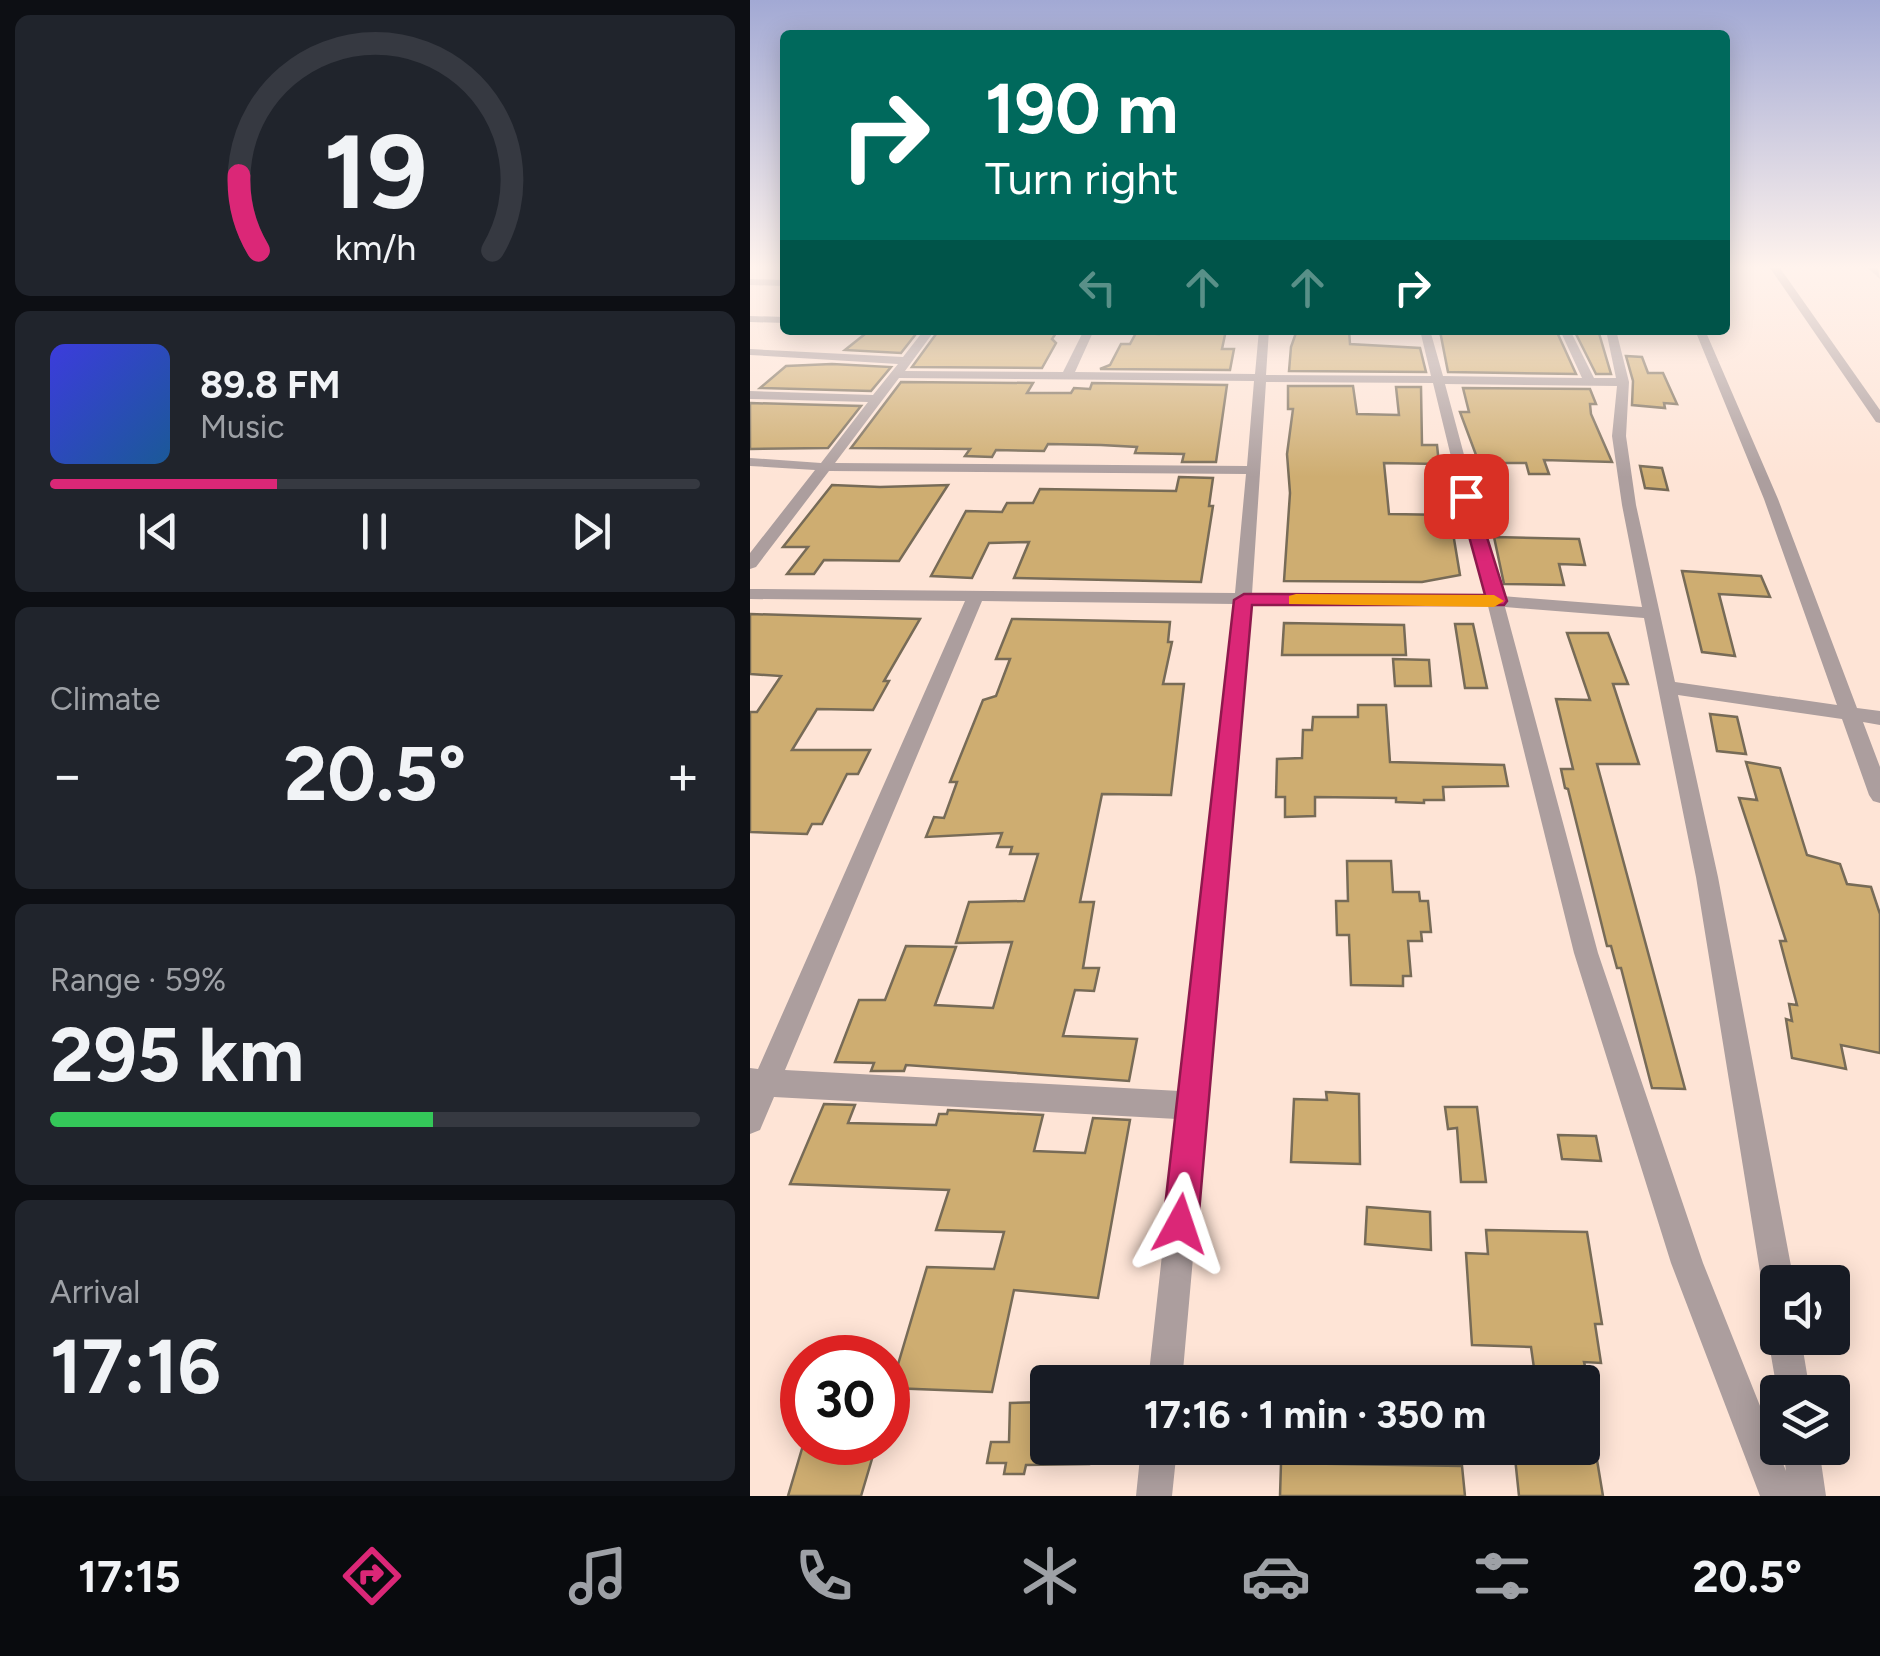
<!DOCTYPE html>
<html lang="en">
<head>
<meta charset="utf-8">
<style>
	body { margin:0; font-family:Figtree,sans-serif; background:#20242c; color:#f1f3f6; height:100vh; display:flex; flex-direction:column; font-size:38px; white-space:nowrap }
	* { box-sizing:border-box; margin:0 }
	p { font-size:32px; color:#9ea1a6 }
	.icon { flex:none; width:55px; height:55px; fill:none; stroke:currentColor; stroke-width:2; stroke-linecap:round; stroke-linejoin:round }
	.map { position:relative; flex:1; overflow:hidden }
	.side { display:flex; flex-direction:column; gap:15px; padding:15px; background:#0d0f14; width:750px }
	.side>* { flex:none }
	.hud { position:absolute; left:30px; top:30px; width:950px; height:305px; border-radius:10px; box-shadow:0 5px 25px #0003; background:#00695c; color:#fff; overflow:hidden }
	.controls { position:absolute; left:1010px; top:1265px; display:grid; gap:20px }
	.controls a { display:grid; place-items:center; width:90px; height:90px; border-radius:10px; background:#171b24; box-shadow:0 5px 25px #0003; font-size:50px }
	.speed { position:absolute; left:30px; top:1335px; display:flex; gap:20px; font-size:50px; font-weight:700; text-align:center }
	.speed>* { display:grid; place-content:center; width:130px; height:130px; border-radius:50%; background:#171b24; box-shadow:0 5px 25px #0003; line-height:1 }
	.speed .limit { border:15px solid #d22; background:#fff; color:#111 }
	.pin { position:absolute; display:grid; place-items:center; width:85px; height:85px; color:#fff; margin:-42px; border-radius:20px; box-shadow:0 5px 15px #0006 }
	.me { position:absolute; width:110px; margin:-55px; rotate:5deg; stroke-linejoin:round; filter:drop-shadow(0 0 8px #0008) }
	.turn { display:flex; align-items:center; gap:35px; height:210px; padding:0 40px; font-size:45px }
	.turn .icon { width:130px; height:130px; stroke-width:2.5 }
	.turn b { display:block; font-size:70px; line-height:85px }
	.lanes { display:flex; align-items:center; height:95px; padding:0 40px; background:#0003; justify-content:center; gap:50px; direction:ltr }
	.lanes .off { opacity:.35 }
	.big { font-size:75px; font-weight:700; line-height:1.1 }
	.side .tile { flex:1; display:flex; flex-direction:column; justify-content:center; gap:15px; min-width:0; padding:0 35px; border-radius:15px; background:#20242c }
	.side .dial { align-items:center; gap:0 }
	.dial svg { height:260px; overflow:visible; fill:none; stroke:#363941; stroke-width:7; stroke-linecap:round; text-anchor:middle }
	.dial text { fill:#f1f3f6; stroke:none }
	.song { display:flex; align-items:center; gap:30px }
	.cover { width:120px; height:120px; border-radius:15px; background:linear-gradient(135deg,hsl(240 70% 55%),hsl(210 70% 35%)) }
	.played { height:10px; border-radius:5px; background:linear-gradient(90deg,#db2777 35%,#363941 35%) }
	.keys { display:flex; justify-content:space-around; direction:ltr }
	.heat { display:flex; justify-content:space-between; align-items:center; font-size:55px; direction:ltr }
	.charge { height:15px; border-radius:8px; background:linear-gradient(90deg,#34c759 59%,#363941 0) }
	.trip { position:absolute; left:280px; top:1365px; width:570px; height:100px; border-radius:10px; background:#171b24; box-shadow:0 5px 25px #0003; font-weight:700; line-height:100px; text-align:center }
	.tabs { display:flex; height:160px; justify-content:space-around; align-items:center; background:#090b0e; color:#9ea1a6 }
	.tabs .icon { width:70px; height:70px }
	.tabs .selected { color:#db2777 }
	.tabs b { font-size:45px; color:#f1f3f6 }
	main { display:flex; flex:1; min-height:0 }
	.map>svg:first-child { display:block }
	.building { fill:#cead71; stroke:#776b57; stroke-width:2.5 }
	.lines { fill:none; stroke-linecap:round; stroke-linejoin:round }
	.street { fill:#ac9e9e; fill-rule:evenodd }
	.route { fill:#db2777; stroke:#8e194d; stroke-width:2.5 }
	.slow { fill:#f59e0b }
</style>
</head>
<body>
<main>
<section class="side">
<div class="tile dial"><svg viewBox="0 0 100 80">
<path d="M14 69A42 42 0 1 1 86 69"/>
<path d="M14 69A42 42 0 0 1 8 46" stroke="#db2777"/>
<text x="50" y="56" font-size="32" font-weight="700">19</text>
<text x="50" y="72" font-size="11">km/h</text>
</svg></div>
<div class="tile">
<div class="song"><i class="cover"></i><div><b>89.8 FM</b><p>Music</p></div></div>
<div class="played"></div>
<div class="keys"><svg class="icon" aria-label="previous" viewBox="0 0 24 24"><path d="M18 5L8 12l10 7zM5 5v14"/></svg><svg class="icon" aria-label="pause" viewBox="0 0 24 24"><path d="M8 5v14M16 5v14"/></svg><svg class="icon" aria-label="next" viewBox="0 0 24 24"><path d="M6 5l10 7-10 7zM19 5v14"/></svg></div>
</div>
<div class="tile"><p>Climate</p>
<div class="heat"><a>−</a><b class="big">20.5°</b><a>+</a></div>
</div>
<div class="tile"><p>Range · 59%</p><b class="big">295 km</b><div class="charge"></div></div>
<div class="tile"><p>Arrival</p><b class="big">17:16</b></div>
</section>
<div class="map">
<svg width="1130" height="1496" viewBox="0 0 1130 1496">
	<rect width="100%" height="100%" fill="#fee4d6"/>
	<g class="building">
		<path d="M120,330H169L151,353L95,350Z"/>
		<path d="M189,330L256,331L308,330L302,339L306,343L292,368L162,367Z"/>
		<path d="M410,330H476L472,349H484L480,370L350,369L360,365L371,344H380L386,333L409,334Z"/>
		<path d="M547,330H599L600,344L670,348L676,372L539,371L541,347Z"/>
		<path d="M734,330H806L826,374L698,372L690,331Z"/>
		<path d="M824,330H848L861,374H846Z"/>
		<path d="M876,356L892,357L898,373H913L927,404L914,403L915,408L882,405L883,381Z"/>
		<path d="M82,364L141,367L121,391L10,388L36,366Z"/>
		<path d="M151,382L283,383L277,393H321L324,388L340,389L342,383L477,385L466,462H432L434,454L385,453L387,447L351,445L298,444L294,451L246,450L242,457L215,456L220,449L101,448Z"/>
		<path d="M538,386H603L607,414L649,415L646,387H671L672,445H687L689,464L634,463L639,514L700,515L710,575L672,582L534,581L540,493L537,454L543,409H538Z"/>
		<path d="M713,388L840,389L846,404H840L841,414L862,462L794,460L799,474H779L776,463H729L710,412H719Z"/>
		<path d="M0,403L111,406L78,448L0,449Z"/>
		<path d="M890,466L912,468L918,490L895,488Z"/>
		<path d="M429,477L463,478L459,506H463L451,582L264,578L279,542L239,543L222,578L181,576L216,511L252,512L257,503H283L290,489L426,491Z"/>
		<path d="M82,485L130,487L198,485L149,561L74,560L64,574H37L58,547H33Z"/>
		<path d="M744,537L829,539L835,565L809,564L814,585L754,584Z"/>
		<path d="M932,571L1011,576L1020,597L969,594L985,656L952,652Z"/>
		<path d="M0,614L170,619L134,681H139L123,710L67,709L42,750H120L108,774H97L72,824H62L57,834L0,832V712H7L31,676L0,674Z"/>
		<path d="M262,619L420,622L418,642H422L413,684H434L421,795L352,794L330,902H344L333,968H349L344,991L325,990L313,1036L387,1039L379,1081L156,1065L154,1071H121L124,1063L85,1062L109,1000H135L156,946L206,947L185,1005L243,1008L262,942L206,943L219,902L274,901L288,854H260L262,847H247L252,833L176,837L184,817L194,818L207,782H200L233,700L246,696L260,659H246Z"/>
		<path d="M534,623L654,625L656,655H532Z"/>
		<path d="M705,624H723L737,688H715Z"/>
		<path d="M817,633H858L878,684H863L889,764H847L935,1089L902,1088L871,968H867L861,946H857L818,789L815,788L811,769H823L806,699L840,700Z"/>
		<path d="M643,659L679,660L681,686H645Z"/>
		<path d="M608,705H636L640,762L754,765L758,786L693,787L694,800H674V803L646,802V798L565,797V816L535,817V797H526L527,759L552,758L553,730H562L563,717H608Z"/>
		<path d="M960,714L987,717L996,754L967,751Z"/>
		<path d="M996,762L1030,768L1057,855L1090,864L1097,884L1121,887L1130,914V1053L1091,1045L1096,1069L1042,1058L1036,1019L1042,1021L1039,1004L1047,1005L1030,941H1036L989,798L1007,800Z"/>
		<path d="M597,861H641L643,892H669L670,901H678L681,932H671L672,941H658L661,976H653V986L601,985L599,935H587L586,901H598Z"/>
		<path d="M576,1092L609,1094L610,1164L541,1162L544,1099L577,1100Z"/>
		<path d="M74,1104L105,1105L98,1123L186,1125L189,1114H197L198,1110L293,1115L284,1151L335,1153L343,1118L380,1120L348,1298L264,1290L242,1392L141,1388L177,1267L244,1269L254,1232L186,1230L199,1190L40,1184Z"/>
		<path d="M695,1107H727L736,1182H711L707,1128L698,1129Z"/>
		<path d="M808,1135L846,1136L851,1161L812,1159Z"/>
		<path d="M617,1207L680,1212L681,1250L615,1244Z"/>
		<path d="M736,1230L837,1232L852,1324H845L851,1363L834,1362L836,1370L784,1368L781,1347L722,1345L716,1253L738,1254Z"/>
		<path d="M298,1402V1448H338L339,1464L276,1465L274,1474H254L256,1463H237L241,1442H259L260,1403Z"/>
		<path d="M54,1442H127L111,1496H38Z"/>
		<path d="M764,1448H845L853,1496H769Z"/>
		<path d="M531,1463L712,1466L715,1496H530Z"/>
	</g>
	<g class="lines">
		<g class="street">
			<path d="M1020,268H1030L1130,410V423L1126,422Z"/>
			<path d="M1118,268H1128L1130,279Z"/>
			<path d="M0,279L35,280V286L0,285Z"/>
			<path d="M0,316L35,317V323L0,322Z"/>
			<path d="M174,330H185L155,371L313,372L334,330H344L325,372L505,374L509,330H519L516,375L681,376L670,330H680L693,376L832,378L810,330H820L844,378H866L856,330H866L879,382L876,436L886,505L925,682L1087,705L1014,499L945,330H955L1028,499L1107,708L1130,711V725L1113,722L1130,767V803L1123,801L1119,795L1092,719L928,695L968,877L1044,1282H1028V1300L1017,1295L1012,1284L946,877L894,618L755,607L848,953L953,1263L1036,1471L1033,1448H1069L1076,1496H1010L921,1263L824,953L738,606L501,604L432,1382H398L427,1119L24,1097L10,1130L0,1134V1068L8,1069L215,601L0,599V589L485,593L496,474L79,471L6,567L0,569V553L65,470L0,466V458L71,463L118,402L0,399V391L123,395L148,364L0,355V349L153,357ZM149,378L504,381L497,466L85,463ZM516,382L683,383L735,596L502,594ZM695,384L867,386L862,436L872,505L892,607L752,596ZM232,601L485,604L430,1091L35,1070Z"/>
			<path d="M1028,1325V1338H1051L1060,1392H1028V1396L1018,1338L1023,1326Z"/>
			<path d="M391,1448H427L422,1496H386Z"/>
		</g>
	</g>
	<linearGradient id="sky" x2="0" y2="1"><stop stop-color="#a2a9d4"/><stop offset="0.56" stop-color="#fff3ed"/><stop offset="1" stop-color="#fff3ed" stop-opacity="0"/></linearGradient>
	<rect width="1130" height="477" fill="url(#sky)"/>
	<path class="route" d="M716,491L724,496L757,601L754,605H502L448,1224L443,1237L430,1242L418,1237L413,1224L484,600L494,594L735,595L708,496Z"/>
	<path class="slow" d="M546,594L744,595L754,601L744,607L539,604V596Z"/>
</svg>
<div class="controls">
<a><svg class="icon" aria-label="sound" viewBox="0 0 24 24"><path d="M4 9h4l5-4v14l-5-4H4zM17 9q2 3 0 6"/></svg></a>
<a><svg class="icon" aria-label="layers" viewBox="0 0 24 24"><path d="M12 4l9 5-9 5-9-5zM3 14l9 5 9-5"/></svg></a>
</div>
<div class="speed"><div class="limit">30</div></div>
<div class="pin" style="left:716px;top:496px;background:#d93025"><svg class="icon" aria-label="arrive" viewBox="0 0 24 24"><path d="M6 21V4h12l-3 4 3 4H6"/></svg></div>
<svg class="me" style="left:430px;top:1224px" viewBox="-20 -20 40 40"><path d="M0-17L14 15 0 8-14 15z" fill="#db2777" stroke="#fff" stroke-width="4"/></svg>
<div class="trip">17:16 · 1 min · 350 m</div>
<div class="hud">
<div class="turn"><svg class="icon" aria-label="right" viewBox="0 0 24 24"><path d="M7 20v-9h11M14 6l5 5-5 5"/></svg><div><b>190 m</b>Turn right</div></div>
<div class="lanes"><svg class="icon off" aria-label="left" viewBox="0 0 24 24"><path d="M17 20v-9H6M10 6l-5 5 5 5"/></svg><svg class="icon off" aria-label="ahead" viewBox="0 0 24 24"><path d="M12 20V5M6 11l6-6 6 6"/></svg><svg class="icon off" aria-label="ahead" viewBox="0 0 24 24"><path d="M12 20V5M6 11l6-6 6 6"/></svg><svg class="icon" aria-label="right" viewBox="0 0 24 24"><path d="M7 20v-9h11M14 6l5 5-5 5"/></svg></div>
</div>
</div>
</main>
<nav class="tabs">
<b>17:15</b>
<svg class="icon selected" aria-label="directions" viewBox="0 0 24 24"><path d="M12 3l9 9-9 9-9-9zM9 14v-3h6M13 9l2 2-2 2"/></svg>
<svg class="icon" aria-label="music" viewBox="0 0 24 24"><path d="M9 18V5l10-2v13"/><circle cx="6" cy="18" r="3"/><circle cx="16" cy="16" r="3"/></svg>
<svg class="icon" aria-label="phone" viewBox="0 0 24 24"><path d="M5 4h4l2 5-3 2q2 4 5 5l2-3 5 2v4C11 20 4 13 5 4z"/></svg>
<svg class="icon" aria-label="climate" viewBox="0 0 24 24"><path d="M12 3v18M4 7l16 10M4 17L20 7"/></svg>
<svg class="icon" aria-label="car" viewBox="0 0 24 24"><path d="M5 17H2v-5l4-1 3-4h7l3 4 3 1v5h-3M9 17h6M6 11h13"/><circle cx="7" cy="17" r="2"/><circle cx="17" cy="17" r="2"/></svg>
<svg class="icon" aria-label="filters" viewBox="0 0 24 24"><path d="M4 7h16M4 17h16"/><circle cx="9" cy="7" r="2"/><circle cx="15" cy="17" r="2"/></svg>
<b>20.5°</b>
</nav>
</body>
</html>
